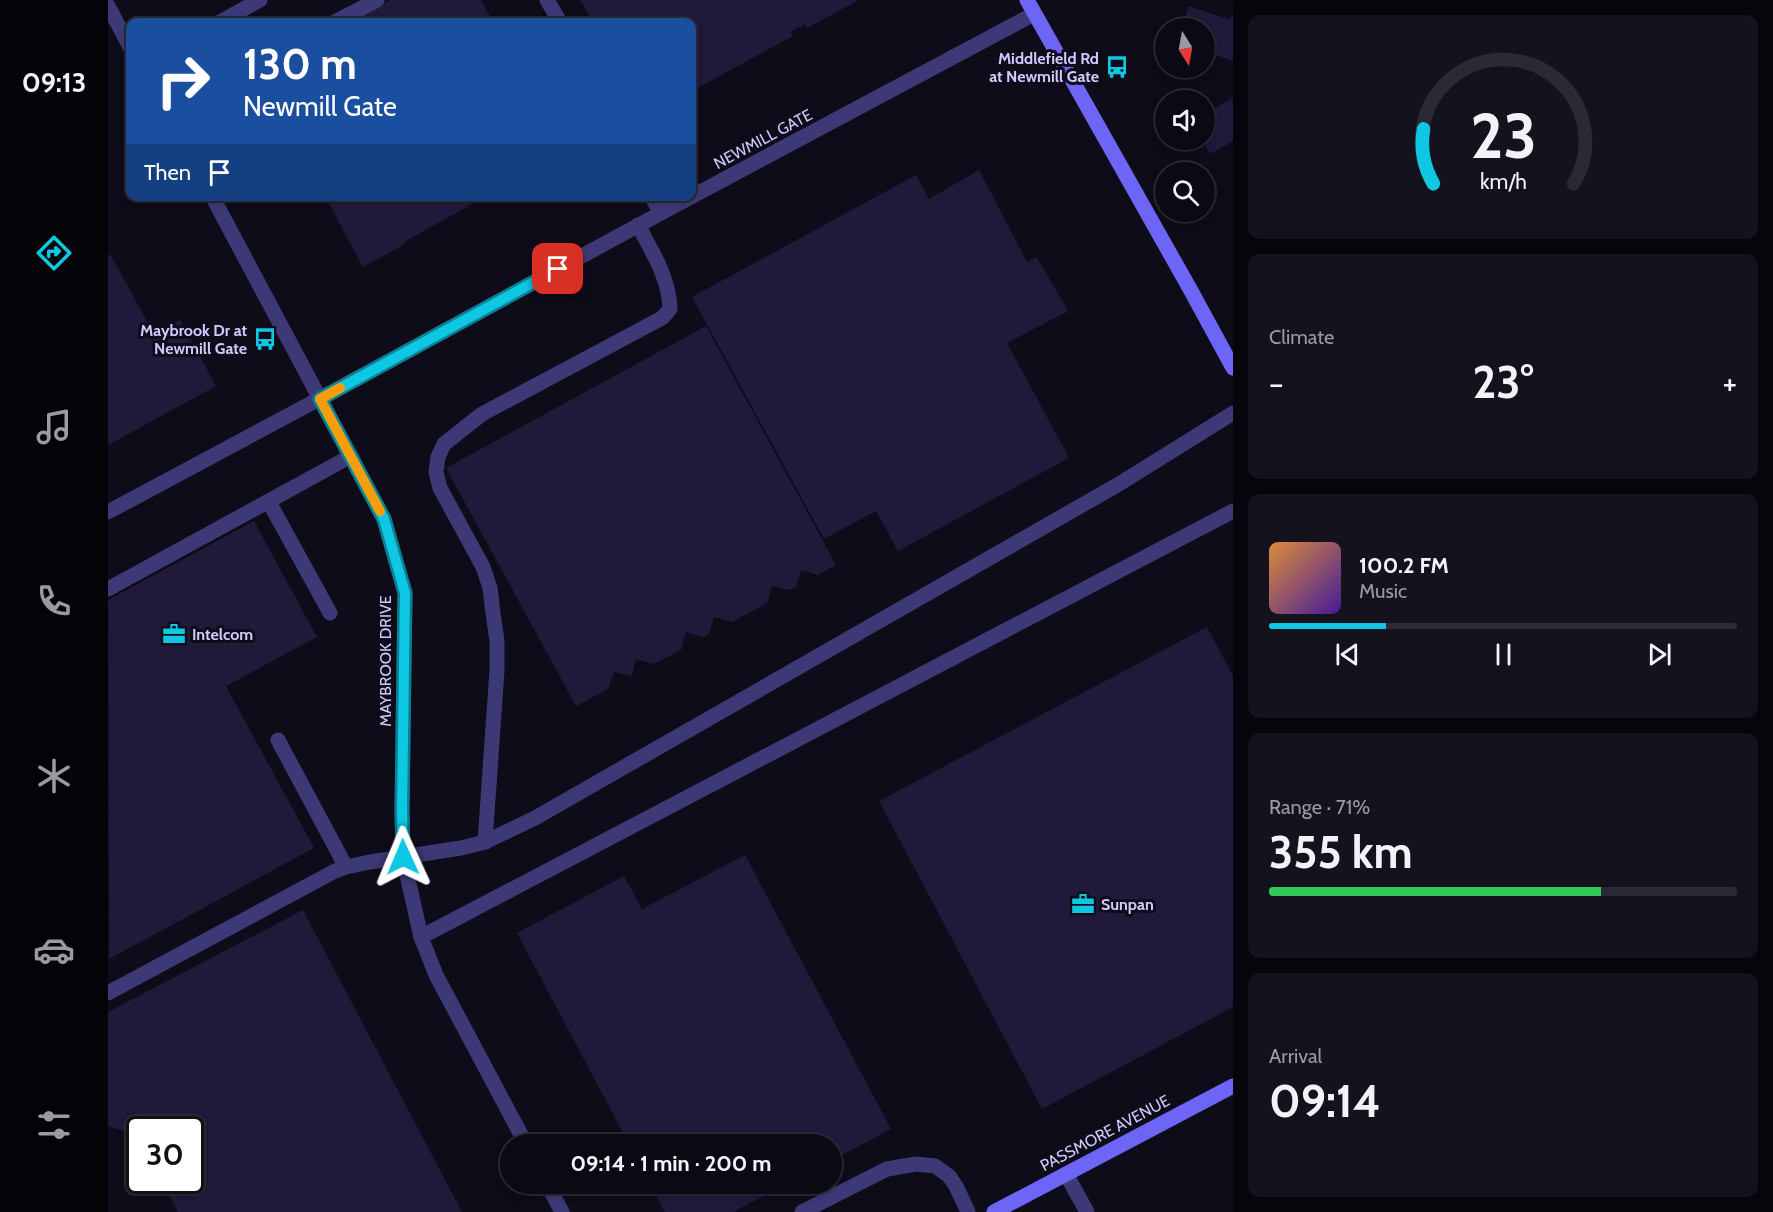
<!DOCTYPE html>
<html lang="en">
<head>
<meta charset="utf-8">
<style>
	body { margin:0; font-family:Cabin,sans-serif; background:#14121d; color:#f1f3f6; height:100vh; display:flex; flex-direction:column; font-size:22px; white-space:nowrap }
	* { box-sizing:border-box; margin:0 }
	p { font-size:20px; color:#9a9aa0 }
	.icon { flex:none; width:33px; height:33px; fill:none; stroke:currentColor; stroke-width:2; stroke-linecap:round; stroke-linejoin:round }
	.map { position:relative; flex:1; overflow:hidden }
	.drawer { display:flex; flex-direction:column; gap:15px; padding:15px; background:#06050b; width:540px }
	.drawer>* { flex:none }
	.banner { position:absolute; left:18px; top:18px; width:570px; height:183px; border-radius:12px; box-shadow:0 3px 9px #0003,0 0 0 2px #2b2a34; background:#1a4fa0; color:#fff; overflow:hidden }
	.needle { width:39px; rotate:169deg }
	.tools { position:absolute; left:1047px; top:18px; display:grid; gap:12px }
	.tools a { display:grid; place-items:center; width:60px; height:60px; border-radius:50%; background:#0b0914; box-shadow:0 3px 9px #0003,0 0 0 2px #2b2a34; font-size:30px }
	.speed { position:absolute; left:18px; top:1116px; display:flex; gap:12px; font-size:30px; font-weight:700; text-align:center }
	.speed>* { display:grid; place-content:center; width:78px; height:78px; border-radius:50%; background:#0b0914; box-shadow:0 3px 9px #0003,0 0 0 2px #2b2a34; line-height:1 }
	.speed .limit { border:3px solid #111; border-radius:9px; background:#fff; color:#111 }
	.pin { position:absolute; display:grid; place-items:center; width:51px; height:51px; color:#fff; margin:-26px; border-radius:12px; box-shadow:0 3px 9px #0006 }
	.me { position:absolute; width:66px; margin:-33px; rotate:359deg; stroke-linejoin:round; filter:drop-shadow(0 0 4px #0008) }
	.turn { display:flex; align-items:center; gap:21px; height:126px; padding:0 18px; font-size:27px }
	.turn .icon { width:78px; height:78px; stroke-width:2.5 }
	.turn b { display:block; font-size:42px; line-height:51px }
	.then { display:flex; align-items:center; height:57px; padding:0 18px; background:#0003; gap:12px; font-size:22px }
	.big { font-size:45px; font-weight:700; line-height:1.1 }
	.drawer .widget { flex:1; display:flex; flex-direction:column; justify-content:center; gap:9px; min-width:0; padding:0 21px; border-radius:12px; background:#14121d }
	.drawer .dial { align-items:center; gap:0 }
	.dial svg { height:156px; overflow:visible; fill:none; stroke:#2b2a34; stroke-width:7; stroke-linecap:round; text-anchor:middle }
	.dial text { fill:#f1f3f6; stroke:none }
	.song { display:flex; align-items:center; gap:18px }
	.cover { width:72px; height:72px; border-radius:9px; background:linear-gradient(135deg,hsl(30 70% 55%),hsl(260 70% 35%)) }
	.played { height:6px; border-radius:3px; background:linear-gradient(90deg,#0ec7e2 25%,#2b2a34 25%) }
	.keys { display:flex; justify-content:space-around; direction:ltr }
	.heat { display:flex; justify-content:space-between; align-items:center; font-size:33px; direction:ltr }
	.charge { height:9px; border-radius:4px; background:linear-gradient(90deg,#34c759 71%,#2b2a34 0) }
	.trip { position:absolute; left:392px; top:1134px; width:342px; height:60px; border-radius:30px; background:#0b0914; box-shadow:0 3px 9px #0003,0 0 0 2px #2b2a34; font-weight:700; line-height:60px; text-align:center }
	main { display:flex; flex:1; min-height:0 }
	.tab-bar { display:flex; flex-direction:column; width:108px; justify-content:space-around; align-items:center; background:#040408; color:#9a9aa0 }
	.tab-bar .icon { width:42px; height:42px }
	.tab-bar .active { color:#0ec7e2 }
	.tab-bar b { font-size:27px; color:#f1f3f6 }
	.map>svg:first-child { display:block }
	.building { fill:#20193a }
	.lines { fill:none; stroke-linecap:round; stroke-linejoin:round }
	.lane { stroke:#3d3976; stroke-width:15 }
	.street { stroke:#3d3976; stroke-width:15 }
	.secondary { stroke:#6d65f5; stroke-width:15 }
	.route-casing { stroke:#098193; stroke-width:15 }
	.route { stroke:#0ec7e2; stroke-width:10 }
	.slow { stroke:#f59e0b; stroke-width:10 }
	.labels { text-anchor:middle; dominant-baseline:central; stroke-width:6; stroke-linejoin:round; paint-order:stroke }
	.poi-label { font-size:16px; font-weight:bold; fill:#cfc8fc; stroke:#0f0c1a; text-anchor:end }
	.street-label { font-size:16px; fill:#cfc8fc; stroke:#0f0c1a }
</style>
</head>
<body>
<main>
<nav class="tab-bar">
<b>09:13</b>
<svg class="icon active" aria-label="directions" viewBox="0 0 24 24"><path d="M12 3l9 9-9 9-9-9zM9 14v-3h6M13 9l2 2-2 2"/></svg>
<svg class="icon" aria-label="music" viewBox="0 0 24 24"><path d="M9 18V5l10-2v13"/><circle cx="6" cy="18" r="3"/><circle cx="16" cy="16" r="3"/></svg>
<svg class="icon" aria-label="phone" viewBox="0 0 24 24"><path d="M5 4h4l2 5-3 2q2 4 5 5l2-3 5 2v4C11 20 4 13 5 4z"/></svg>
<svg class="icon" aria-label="climate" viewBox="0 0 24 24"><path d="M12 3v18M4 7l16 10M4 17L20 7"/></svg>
<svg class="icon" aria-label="car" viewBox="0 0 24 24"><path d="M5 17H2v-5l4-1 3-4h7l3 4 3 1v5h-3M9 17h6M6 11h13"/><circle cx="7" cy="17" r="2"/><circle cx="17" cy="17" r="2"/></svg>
<svg class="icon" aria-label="filters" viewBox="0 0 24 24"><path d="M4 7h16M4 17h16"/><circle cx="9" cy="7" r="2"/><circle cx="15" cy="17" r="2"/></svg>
</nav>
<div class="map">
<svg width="1125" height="1212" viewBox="0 0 1125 1212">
	<rect width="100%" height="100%" fill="#0f0c1a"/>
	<g class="building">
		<path d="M282,0H373L385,22H241Z"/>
		<path d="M472,0H751L699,28L697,24L682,32L685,36L584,91V22H485Z"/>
		<path d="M1081,6L1122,20L1125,13V61L1096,51V28H1073Z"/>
		<path d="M1125,98V141L1102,154L1094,140H1096V117L1108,111L1107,108Z"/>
		<path d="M871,170L919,262L928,257L931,261L960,311L899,343L961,458L790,551L768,511L716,539L584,297L808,175L821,199Z"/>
		<path d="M217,196H379L296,242L297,244L255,267Z"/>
		<path d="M2,254L46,334L72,320L108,386L0,445V255Z"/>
		<path d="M598,326L728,565L710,575L693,570L688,587L681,590L664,586L659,603L624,622L606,617L601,634L595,637L578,632L573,650L546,664L528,659L524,676L506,672L500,689L468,706L338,468Z"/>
		<path d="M146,521L209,637L118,686L206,848L1,959L0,600Z"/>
		<path d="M1099,627L1125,676V1007L934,1109L771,801Z"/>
		<path d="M637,855L783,1129L723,1161V1144H521L409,933L516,876L534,909Z"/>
		<path d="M195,910L354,1212H70L54,1183L58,1180H82V1130H32L18,1127L17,1131L0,1126V1012Z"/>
		<path d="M542,1184H679L625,1212H557Z"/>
	</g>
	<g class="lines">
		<g class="lane">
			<path d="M439,0L452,22"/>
			<path d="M112,22L152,0"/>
			<path d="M227,22L269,0"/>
			<path d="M543,196L553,213"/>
			<path d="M161,502L222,613"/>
			<path d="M0,512L211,399"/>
			<path d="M0,589L243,456"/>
			<path d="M170,740L238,867"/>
			<path d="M377,842L389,670V641L385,613L382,588L375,567L332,488L328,472L330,457L336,444L374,414L554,318L562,309C561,277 544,252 530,225"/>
			<path d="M313,937L1125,511"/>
			<path d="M0,993L227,871L238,867L262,862L353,848L377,842L427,818L1011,484L1125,413"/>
			<path d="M958,1174L979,1212"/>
			<path d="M694,1212L779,1169L808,1164L827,1166L841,1176L848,1186L860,1212"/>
		</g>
		<g class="street">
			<path d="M0,6L22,47"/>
			<path d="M104,196L276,519L297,593L294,809L295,857L313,937L328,975L418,1144"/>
			<path d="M211,399L553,213L926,14"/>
			<path d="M439,1184L454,1212"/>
		</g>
		<g class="secondary">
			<path d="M919,0L1082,289L1125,368"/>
			<path d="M886,1212L1125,1086"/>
		</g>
	</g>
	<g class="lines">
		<g class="route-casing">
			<path id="route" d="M295,857L294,809L297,593L276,519L212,399L450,269"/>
		</g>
		<use href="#route" class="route"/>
		<path class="slow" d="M232,388L212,399L272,511"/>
	</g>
	<defs>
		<g id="bus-bare" transform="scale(1.8)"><path d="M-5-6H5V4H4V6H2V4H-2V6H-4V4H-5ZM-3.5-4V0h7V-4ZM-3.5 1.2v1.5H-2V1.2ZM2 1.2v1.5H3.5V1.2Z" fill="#0ec7e2" stroke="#0f0c1a" stroke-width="2.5" paint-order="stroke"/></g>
		<g id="office-bare" transform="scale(1.8)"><path d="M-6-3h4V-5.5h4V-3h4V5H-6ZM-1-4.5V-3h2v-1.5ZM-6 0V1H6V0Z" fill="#0ec7e2" stroke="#0f0c1a" stroke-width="2.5" paint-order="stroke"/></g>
	</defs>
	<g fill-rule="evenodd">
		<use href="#bus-bare" x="1009" y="67"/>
		<use href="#bus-bare" x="157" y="339"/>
		<use href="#office-bare" x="66" y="634"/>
		<use href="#office-bare" x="975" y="904"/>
	</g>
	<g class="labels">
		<g class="poi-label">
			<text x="991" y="58">Middlefield Rd<tspan x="991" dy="18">at Newmill Gate</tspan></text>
			<text x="139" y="330">Maybrook Dr at<tspan x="139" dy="18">Newmill Gate</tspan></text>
			<text x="84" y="634" text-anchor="start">Intelcom</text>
			<text x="993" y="904" text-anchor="start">Sunpan</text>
		</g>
		<g class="street-label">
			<text transform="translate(655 139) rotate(-28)">NEWMILL GATE</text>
			<text transform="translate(277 661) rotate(-90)">MAYBROOK DRIVE</text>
			<text transform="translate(997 1133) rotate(-28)">PASSMORE AVENUE</text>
		</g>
	</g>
</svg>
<div class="tools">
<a><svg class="needle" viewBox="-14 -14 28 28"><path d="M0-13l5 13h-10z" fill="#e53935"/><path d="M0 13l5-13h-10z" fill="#9a9aa0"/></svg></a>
<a><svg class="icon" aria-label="sound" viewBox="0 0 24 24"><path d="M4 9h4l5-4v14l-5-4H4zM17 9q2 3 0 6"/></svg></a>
<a><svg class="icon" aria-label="search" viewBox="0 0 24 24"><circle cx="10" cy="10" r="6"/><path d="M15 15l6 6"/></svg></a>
</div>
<div class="speed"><div class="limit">30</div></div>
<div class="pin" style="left:450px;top:269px;background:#d93025"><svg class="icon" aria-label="arrive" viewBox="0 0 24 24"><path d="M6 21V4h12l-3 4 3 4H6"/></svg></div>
<svg class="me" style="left:295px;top:857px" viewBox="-20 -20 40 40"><path d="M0-17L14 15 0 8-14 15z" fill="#0ec7e2" stroke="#fff" stroke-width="4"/></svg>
<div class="trip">09:14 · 1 min · 200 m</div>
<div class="banner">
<div class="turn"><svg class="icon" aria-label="right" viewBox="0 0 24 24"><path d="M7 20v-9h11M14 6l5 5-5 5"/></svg><div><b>130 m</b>Newmill Gate</div></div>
<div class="then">Then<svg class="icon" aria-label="arrive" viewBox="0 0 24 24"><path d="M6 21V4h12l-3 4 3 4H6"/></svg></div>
</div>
</div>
<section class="drawer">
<div class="widget dial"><svg viewBox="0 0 100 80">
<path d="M14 69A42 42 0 1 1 86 69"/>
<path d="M14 69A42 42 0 0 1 9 41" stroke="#0ec7e2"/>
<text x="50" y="56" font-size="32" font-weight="700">23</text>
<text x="50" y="72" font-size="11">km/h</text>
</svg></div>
<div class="widget"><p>Climate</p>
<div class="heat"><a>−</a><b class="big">23°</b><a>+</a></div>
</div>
<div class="widget">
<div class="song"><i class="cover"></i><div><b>100.2 FM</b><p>Music</p></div></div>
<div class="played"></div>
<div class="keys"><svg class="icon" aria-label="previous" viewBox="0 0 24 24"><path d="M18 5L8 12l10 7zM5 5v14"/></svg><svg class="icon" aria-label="pause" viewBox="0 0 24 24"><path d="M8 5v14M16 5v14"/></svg><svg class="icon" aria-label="next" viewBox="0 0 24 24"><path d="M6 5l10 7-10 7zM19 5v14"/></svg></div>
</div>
<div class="widget"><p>Range · 71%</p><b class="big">355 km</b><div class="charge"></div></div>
<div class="widget"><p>Arrival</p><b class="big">09:14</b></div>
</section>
</main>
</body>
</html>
